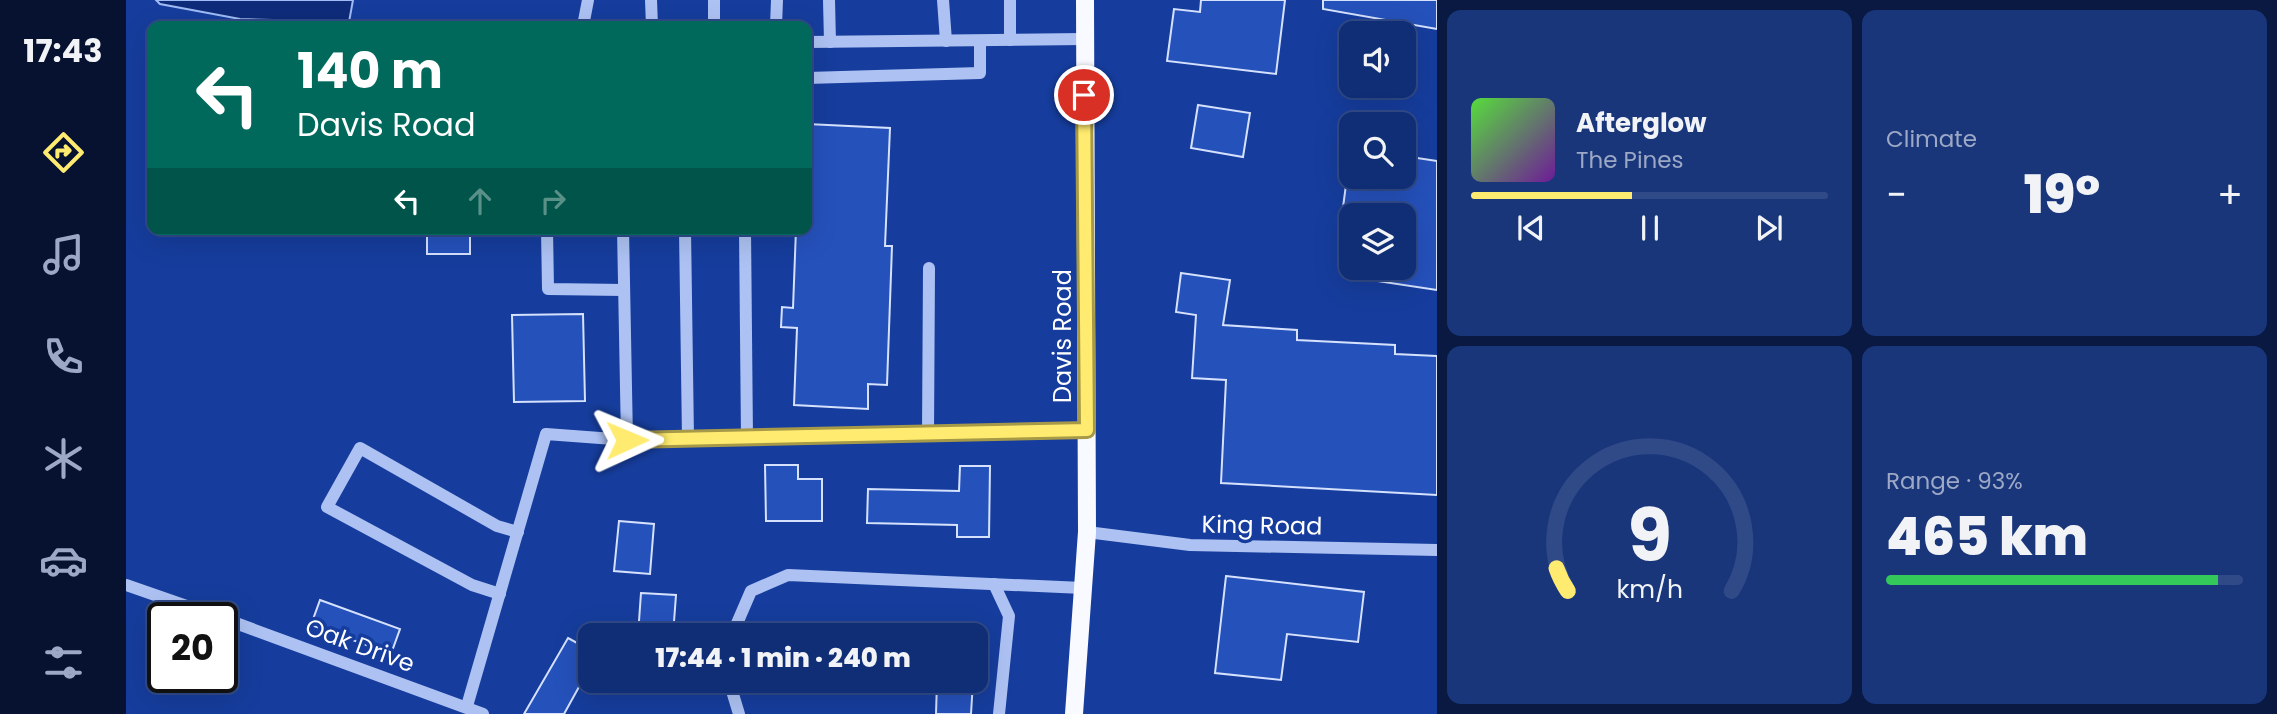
<!DOCTYPE html>
<html lang="en">
<head>
<meta charset="utf-8">
<style>
	body { margin:0; font-family:Poppins,sans-serif; background:#19367b; color:#f1f3f6; height:100vh; display:flex; flex-direction:column; font-size:26px; white-space:nowrap }
	* { box-sizing:border-box; margin:0 }
	p { font-size:23px; color:#9ca8c5 }
	.icon { flex:none; width:38px; height:38px; fill:none; stroke:currentColor; stroke-width:2; stroke-linecap:round; stroke-linejoin:round }
	.map { position:relative; flex:1; overflow:hidden }
	.sheet { display:flex; flex-direction:column; gap:10px; padding:10px; background:#091941; width:840px }
	.sheet>* { flex:none }
	.banner { position:absolute; left:21px; top:21px; width:665px; height:214px; border-radius:14px; box-shadow:0 7px 28px #0002,0 0 0 2px #304a88; background:#00695c; color:#fff; overflow:hidden }
	.buttons { position:absolute; left:1213px; top:21px; display:grid; gap:14px }
	.buttons a { display:grid; place-items:center; width:77px; height:77px; border-radius:14px; background:#102e76; box-shadow:0 7px 28px #0002,0 0 0 2px #304a88; font-size:35px }
	.speed { position:absolute; left:21px; top:602px; display:flex; gap:14px; font-size:35px; font-weight:700; text-align:center }
	.speed>* { display:grid; place-content:center; width:91px; height:91px; border-radius:50%; background:#102e76; box-shadow:0 7px 28px #0002,0 0 0 2px #304a88; line-height:1 }
	.speed .limit { border:4px solid #111; border-radius:10px; background:#fff; color:#111 }
	.pin { position:absolute; display:grid; place-items:center; width:60px; height:60px; color:#fff; margin:-30px; border:4px solid #fff; border-radius:50%; box-shadow:0 2px 7px #0007 }
	.me { position:absolute; width:77px; margin:-38px; rotate:89deg; stroke-linejoin:round; filter:drop-shadow(0 0 5px #0008) }
	.turn { display:flex; align-items:center; gap:24px; height:147px; padding:0 35px; font-size:32px }
	.turn .icon { width:91px; height:91px; stroke-width:2.5 }
	.turn b { display:block; font-size:49px; line-height:60px }
	.lanes { display:flex; align-items:center; height:66px; padding:0 35px; background:#0003; justify-content:center; gap:35px; direction:ltr }
	.lanes .off { opacity:.35 }
	.big { font-size:52px; font-weight:800; line-height:1.1 }
	.sheet .card { flex:1; display:flex; flex-direction:column; justify-content:center; gap:10px; min-width:0; padding:0 24px; border-radius:14px; background:#19367b }
	.sheet .dial { align-items:center; gap:0 }
	.dial svg { height:182px; overflow:visible; fill:none; stroke:#304a88; stroke-width:7; stroke-linecap:round; text-anchor:middle }
	.dial text { fill:#f1f3f6; stroke:none }
	.song { display:flex; align-items:center; gap:21px }
	.cover { width:84px; height:84px; border-radius:10px; background:linear-gradient(135deg,hsl(110 70% 55%),hsl(280 70% 35%)) }
	.played { height:7px; border-radius:4px; background:linear-gradient(90deg,#ffeb6f 45%,#304a88 45%) }
	.keys { display:flex; justify-content:space-around; direction:ltr }
	.heat { display:flex; justify-content:space-between; align-items:center; font-size:38px; direction:ltr }
	.charge { height:10px; border-radius:5px; background:linear-gradient(90deg,#34c759 93%,#304a88 0) }
	.sheet .tiles { flex:1; display:grid; gap:10px; grid-template-columns:repeat(2,1fr) }
	.trip { position:absolute; left:452px; top:623px; width:410px; height:70px; border-radius:14px; background:#102e76; box-shadow:0 7px 28px #0002,0 0 0 2px #304a88; font-weight:800; line-height:70px; text-align:center }
	main { display:flex; flex:1; min-height:0 }
	.dock { display:flex; flex-direction:column; width:126px; justify-content:space-around; align-items:center; background:#06122f; color:#9ca8c5 }
	.dock .icon { width:49px; height:49px }
	.dock .on { color:#ffeb6f }
	.dock b { font-size:32px; color:#f1f3f6 }
	.map>svg:first-child { display:block }
	.water { fill:#0e2c7a; stroke:#a0bbf5; stroke-width:2 }
	.building { fill:#2551bb; stroke:#d5e1fd; stroke-width:2 }
	.lines { fill:none; stroke-linecap:round; stroke-linejoin:round }
	.minor { stroke:#adc2f3; stroke-width:12 }
	.major { stroke:#f9faff; stroke-width:18 }
	.route-casing { stroke:#a69948; stroke-width:18 }
	.route { stroke:#ffeb6f; stroke-width:12 }
	.labels { text-anchor:middle; dominant-baseline:central; stroke-width:7; stroke-linejoin:round; paint-order:stroke }
	.street-label { font-size:24px; fill:#fff; stroke:#163d9d }
</style>
</head>
<body>
<main>
<nav class="dock">
<b>17:43</b>
<svg class="icon on" aria-label="directions" viewBox="0 0 24 24"><path d="M12 3l9 9-9 9-9-9zM9 14v-3h6M13 9l2 2-2 2"/></svg>
<svg class="icon" aria-label="music" viewBox="0 0 24 24"><path d="M9 18V5l10-2v13"/><circle cx="6" cy="18" r="3"/><circle cx="16" cy="16" r="3"/></svg>
<svg class="icon" aria-label="phone" viewBox="0 0 24 24"><path d="M5 4h4l2 5-3 2q2 4 5 5l2-3 5 2v4C11 20 4 13 5 4z"/></svg>
<svg class="icon" aria-label="climate" viewBox="0 0 24 24"><path d="M12 3v18M4 7l16 10M4 17L20 7"/></svg>
<svg class="icon" aria-label="car" viewBox="0 0 24 24"><path d="M5 17H2v-5l4-1 3-4h7l3 4 3 1v5h-3M9 17h6M6 11h13"/><circle cx="7" cy="17" r="2"/><circle cx="17" cy="17" r="2"/></svg>
<svg class="icon" aria-label="filters" viewBox="0 0 24 24"><path d="M4 7h16M4 17h16"/><circle cx="9" cy="7" r="2"/><circle cx="15" cy="17" r="2"/></svg>
</nav>
<div class="map">
<svg width="1311" height="714" viewBox="0 0 1311 714">
	<rect width="100%" height="100%" fill="#163d9d"/>
	<path class="water" d="M30,0H227L223,22L114,19L34,4Z"/>
	<g class="building">
		<path d="M1075,0H1159L1150,74L1041,61L1048,9L1074,12Z"/>
		<path d="M1197,0H1311V29L1197,9Z"/>
		<path d="M1072,105L1124,113L1117,157L1065,148Z"/>
		<path d="M681,124L764,128L759,246H766L761,385L742,384V409L668,405L671,328L655,327L656,307L667,308L670,229H681Z"/>
		<path d="M1278,156L1311,161V290L1231,278V268H1278V215H1216L1221,177H1278Z"/>
		<rect x="301" y="229" width="43" height="25"/>
		<path d="M1055,273L1104,280L1097,325L1171,330V340L1269,345V354L1311,356V495L1095,483L1100,380L1066,378L1070,315L1050,312Z"/>
		<path d="M457,314L459,401L388,402L386,315Z"/>
		<path d="M639,465H672V479H696V521H640Z"/>
		<path d="M834,466H864L863,537H831V525L741,523L742,489L833,491Z"/>
		<path d="M493,521L528,524L524,574L488,571Z"/>
		<path d="M1100,576L1238,592L1232,642L1161,634L1155,680L1089,673Z"/>
		<path d="M515,593L550,595L547,635H512Z"/>
		<path d="M194,600L274,629L265,654L185,625Z"/>
		<path d="M442,638L464,650V667L438,714H398Z"/>
		<path d="M811,681H847L845,714H810Z"/>
	</g>
	<g class="lines">
		<g class="minor">
			<path d="M525,0L526,26"/>
			<path d="M703,0L704,42"/>
			<path d="M817,0L820,41"/>
			<path d="M884,0V40"/>
			<path d="M457,26L462,0"/>
			<path d="M588,26V0"/>
			<path d="M650,26L651,0"/>
			<path d="M681,42L958,39"/>
			<path d="M681,78L854,73V41"/>
			<path d="M421,229L422,289L498,290"/>
			<path d="M497,229L501,440L961,430"/>
			<path d="M559,229L562,439"/>
			<path d="M619,229L621,438"/>
			<path d="M802,434L803,268"/>
			<path d="M961,532L1064,545L1311,550"/>
			<path d="M868,584L883,616L873,714"/>
			<path d="M0,585L95,618"/>
			<path d="M374,594L346,585L201,507L234,448L371,526L392,532"/>
			<path d="M96,618L357,714"/>
			<path d="M606,635L625,591L662,575L957,588"/>
			<path d="M603,681L613,714"/>
			<path d="M341,706L420,434L501,440"/>
		</g>
		<path class="major" d="M948,714L961,532L959,0"/>
	</g>
	<g class="lines">
		<g class="route-casing">
			<path id="route" d="M501,440L961,430L958,95"/>
		</g>
		<use href="#route" class="route"/>
	</g>
	<g class="labels">
		<g class="street-label">
			<text transform="translate(936 336) rotate(-90)">Davis Road</text>
			<text transform="translate(1136 525) rotate(1)">King Road</text>
			<text transform="translate(234 645) rotate(20)">Oak Drive</text>
		</g>
	</g>
</svg>
<div class="buttons">
<a><svg class="icon" aria-label="sound" viewBox="0 0 24 24"><path d="M4 9h4l5-4v14l-5-4H4zM17 9q2 3 0 6"/></svg></a>
<a><svg class="icon" aria-label="search" viewBox="0 0 24 24"><circle cx="10" cy="10" r="6"/><path d="M15 15l6 6"/></svg></a>
<a><svg class="icon" aria-label="layers" viewBox="0 0 24 24"><path d="M12 4l9 5-9 5-9-5zM3 14l9 5 9-5"/></svg></a>
</div>
<div class="speed"><div class="limit">20</div></div>
<div class="pin" style="left:958px;top:95px;background:#d93025"><svg class="icon" aria-label="arrive" viewBox="0 0 24 24"><path d="M6 21V4h12l-3 4 3 4H6"/></svg></div>
<svg class="me" style="left:501px;top:440px" viewBox="-20 -20 40 40"><path d="M0-17L14 15 0 8-14 15z" fill="#ffeb6f" stroke="#fff" stroke-width="4"/></svg>
<div class="trip">17:44 · 1 min · 240 m</div>
<div class="banner">
<div class="turn"><svg class="icon" aria-label="left" viewBox="0 0 24 24"><path d="M17 20v-9H6M10 6l-5 5 5 5"/></svg><div><b>140 m</b>Davis Road</div></div>
<div class="lanes"><svg class="icon" aria-label="left" viewBox="0 0 24 24"><path d="M17 20v-9H6M10 6l-5 5 5 5"/></svg><svg class="icon off" aria-label="ahead" viewBox="0 0 24 24"><path d="M12 20V5M6 11l6-6 6 6"/></svg><svg class="icon off" aria-label="right" viewBox="0 0 24 24"><path d="M7 20v-9h11M14 6l5 5-5 5"/></svg></div>
</div>
</div>
<section class="sheet">
<div class="tiles">
<div class="card">
<div class="song"><i class="cover"></i><div><b>Afterglow</b><p>The Pines</p></div></div>
<div class="played"></div>
<div class="keys"><svg class="icon" aria-label="previous" viewBox="0 0 24 24"><path d="M18 5L8 12l10 7zM5 5v14"/></svg><svg class="icon" aria-label="pause" viewBox="0 0 24 24"><path d="M8 5v14M16 5v14"/></svg><svg class="icon" aria-label="next" viewBox="0 0 24 24"><path d="M6 5l10 7-10 7zM19 5v14"/></svg></div>
</div>
<div class="card"><p>Climate</p>
<div class="heat"><a>−</a><b class="big">19°</b><a>+</a></div>
</div>
<div class="card dial"><svg viewBox="0 0 100 80">
<path d="M14 69A42 42 0 1 1 86 69"/>
<path d="M14 69A42 42 0 0 1 9 59" stroke="#ffeb6f"/>
<text x="50" y="56" font-size="32" font-weight="700">9</text>
<text x="50" y="72" font-size="11">km/h</text>
</svg></div>
<div class="card"><p>Range · 93%</p><b class="big">465 km</b><div class="charge"></div></div>
</div>
</section>
</main>
</body>
</html>
